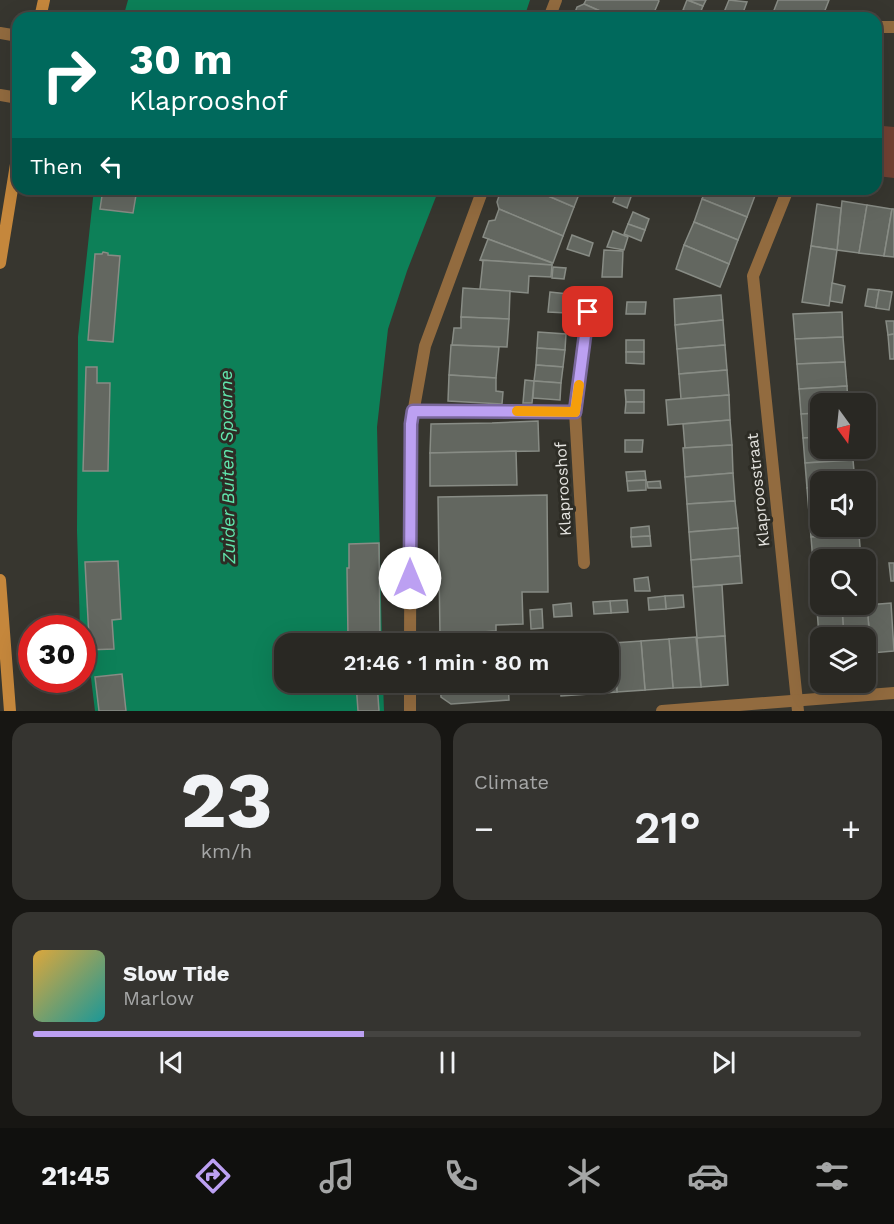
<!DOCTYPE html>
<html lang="en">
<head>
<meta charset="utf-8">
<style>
	body { margin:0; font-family:"Work Sans",sans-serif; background:#353430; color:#f1f3f6; height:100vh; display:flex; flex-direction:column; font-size:22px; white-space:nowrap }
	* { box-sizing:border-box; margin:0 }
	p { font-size:20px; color:#a5a6a6 }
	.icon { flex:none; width:33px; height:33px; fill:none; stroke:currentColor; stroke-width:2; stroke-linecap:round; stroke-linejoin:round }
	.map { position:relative; height:711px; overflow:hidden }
	.panel { display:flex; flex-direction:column; gap:12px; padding:12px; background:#171613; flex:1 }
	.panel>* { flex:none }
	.hud { position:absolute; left:12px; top:12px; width:870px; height:183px; border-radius:18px; box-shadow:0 6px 24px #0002,0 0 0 2px #454441; background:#00695c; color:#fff; overflow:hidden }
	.needle { width:39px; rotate:165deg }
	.buttons { position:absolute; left:810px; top:393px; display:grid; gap:12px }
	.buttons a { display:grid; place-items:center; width:66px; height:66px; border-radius:12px; background:#292823; box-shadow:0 6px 24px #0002,0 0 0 2px #454441; font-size:30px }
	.speed { position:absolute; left:18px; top:615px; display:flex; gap:12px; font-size:30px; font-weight:700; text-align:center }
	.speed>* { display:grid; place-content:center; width:78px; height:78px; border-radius:50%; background:#292823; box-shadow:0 6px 24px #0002,0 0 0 2px #454441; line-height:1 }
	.speed .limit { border:9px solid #d22; background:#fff; color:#111 }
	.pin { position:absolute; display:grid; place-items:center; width:51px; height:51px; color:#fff; margin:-26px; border-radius:12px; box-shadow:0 3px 9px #0006 }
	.me { position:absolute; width:66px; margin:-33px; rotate:0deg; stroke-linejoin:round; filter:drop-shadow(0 0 4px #0008) }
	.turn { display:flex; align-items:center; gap:21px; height:126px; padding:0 18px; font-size:27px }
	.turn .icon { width:78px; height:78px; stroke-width:2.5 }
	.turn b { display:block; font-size:42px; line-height:51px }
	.then { display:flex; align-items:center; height:57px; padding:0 18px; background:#0003; gap:12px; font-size:22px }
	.big { font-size:45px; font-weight:600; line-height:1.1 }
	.panel .widget { flex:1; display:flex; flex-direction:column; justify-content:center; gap:9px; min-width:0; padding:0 21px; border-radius:18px; background:#353430 }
	.panel .dial { align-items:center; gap:0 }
	.dial b { font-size:78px; line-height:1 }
	.song { display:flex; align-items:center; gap:18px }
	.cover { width:72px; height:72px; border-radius:9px; background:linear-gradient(135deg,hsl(40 70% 55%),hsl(180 70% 35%)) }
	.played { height:6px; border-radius:3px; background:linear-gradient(90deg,#bca0f2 40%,#454441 40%) }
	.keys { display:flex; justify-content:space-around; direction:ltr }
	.heat { display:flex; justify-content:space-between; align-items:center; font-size:33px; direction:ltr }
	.panel .tiles { flex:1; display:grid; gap:12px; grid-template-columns:1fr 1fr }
	.widget:last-child { grid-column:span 2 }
	.trip { position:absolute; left:274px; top:633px; width:345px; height:60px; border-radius:18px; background:#292823; box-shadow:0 6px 24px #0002,0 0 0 2px #454441; font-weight:600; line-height:60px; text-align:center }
	.menu { display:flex; height:96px; justify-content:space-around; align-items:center; background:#10100e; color:#a5a6a6 }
	.menu .icon { width:42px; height:42px }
	.menu .current { color:#bca0f2 }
	.menu b { font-size:27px; color:#f1f3f6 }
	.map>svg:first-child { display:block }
	.green { fill:#714133 }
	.water { fill:#0d8058 }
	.building { fill:#636760; stroke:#888c85; stroke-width:1.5 }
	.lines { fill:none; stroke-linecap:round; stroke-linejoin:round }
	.minor { stroke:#926b3f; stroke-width:12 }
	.secondary { stroke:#c5873c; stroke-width:12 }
	.route-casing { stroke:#7a689d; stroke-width:15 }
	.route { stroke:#bca0f2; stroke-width:10 }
	.slow { stroke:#f59e0b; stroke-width:10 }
	.labels { text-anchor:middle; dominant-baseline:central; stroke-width:6; stroke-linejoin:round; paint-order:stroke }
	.street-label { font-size:16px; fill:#e4e3df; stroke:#2d2c25 }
	.water-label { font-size:18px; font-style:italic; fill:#61e5ac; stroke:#2d2c25 }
</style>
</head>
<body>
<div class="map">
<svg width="894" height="711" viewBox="0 0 894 711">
	<rect width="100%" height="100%" fill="#37362f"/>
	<path class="green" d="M883,126L894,127V178L877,176Z"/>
	<g class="water">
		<path d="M128,0H530L524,18H123Z"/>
		<path d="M94,189H439L407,271L388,329L377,427L382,643L285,644V682L383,683L384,711H95L90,670H83L82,628H80L77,531L78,337Z"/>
	</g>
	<g class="building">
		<path d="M586,0H658L659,1L653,15L660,18H616L584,4Z"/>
		<path d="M687,0L703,6L699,16L683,10Z"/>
		<path d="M688,0H706L703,6Z"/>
		<path d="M729,0L747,2L741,18L722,17Z"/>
		<path d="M778,0H829L822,18H771Z"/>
		<path d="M584,4L616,18H573L577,7Z"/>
		<path d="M132,11L154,16V18H130Z"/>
		<path d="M103,189H137L133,213L100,209Z"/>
		<path d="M508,189H532L574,207L563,236L499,209L497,202L500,193Z"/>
		<path d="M532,189H581L574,207Z"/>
		<path d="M618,189L632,194L627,208L613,202Z"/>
		<path d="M643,189H662L660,196Z"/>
		<path d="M706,189H745L756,193L747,217L702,199Z"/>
		<path d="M702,199L747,217L738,240L694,222Z"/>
		<path d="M842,201L867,205L859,253L837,250Z"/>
		<path d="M817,204L841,208L837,250L811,246Z"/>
		<path d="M867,205L892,209L884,256L859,253Z"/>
		<path d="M499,209L563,236L553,263L483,237L489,221L495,220Z"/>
		<path d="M892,209H894V257L884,256Z"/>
		<path d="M633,212L649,219L645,230L628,224Z"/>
		<path d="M694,222L738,240L729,264L684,245Z"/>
		<path d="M628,224L645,230L641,241L624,234Z"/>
		<path d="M613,231L628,237L624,250L607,247Z"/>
		<path d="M572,235L593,243L589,256L567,249Z"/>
		<path d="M488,239L552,263V265L480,260Z"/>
		<path d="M684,245L729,264L720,287L676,269Z"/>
		<path d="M811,246L837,250L829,306L802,302Z"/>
		<path d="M604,250L623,251L622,277H602Z"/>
		<path d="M103,252L108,253V255L120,256L113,342L88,340L95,254H102Z"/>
		<path d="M480,260L552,265L551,277L529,276L528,293L480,289L483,261Z"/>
		<path d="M553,267L566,268L564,279L552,278Z"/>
		<path d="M832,283L845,286L842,303L830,301Z"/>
		<path d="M463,288L510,291L509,319L461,317Z"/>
		<path d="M868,289L879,290L876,308L865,306Z"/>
		<path d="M879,290L892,292L889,310L876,308Z"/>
		<path d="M550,292L568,294L567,313L548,312Z"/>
		<path d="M721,295L723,320L675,325L674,299Z"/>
		<path d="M627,302H646L645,314H626Z"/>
		<path d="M842,312L843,337L795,339L793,314Z"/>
		<path d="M461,317L509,319L507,347L452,345L454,328H461Z"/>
		<path d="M723,320L725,345L677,349L675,325Z"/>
		<path d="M886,321H894V334L888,335Z"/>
		<path d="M538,332L566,334L565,350L537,348Z"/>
		<path d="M894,334V359H890L888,335Z"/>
		<path d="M843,337L845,362L797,364L795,339Z"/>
		<rect x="626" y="340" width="18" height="12"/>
		<path d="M451,345L499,347L496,378L449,375Z"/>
		<path d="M725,345L727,370L679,374L677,349Z"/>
		<path d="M537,348L565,350L563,367L536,365Z"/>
		<path d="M626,352H644V364L626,363Z"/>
		<path d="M845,362L847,386L799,389L797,364Z"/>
		<path d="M536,365L563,367L561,383L534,381Z"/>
		<path d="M86,367H97V383H110L108,471H83Z"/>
		<path d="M727,370L729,395L681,399L679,374Z"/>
		<path d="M449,375L496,378V391L503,392L502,404L448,401Z"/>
		<path d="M525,380L534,381L532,403H523Z"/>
		<path d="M534,381L561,383L560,400L533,398Z"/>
		<path d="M847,386L848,404H820V413L801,414L799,389Z"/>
		<path d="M625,390H644V402H626Z"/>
		<path d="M729,395L730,420L668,425L666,400Z"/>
		<path d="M626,402H644V413H625Z"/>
		<path d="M820,413V437L803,438L801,414Z"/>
		<path d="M730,420L732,445L685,448L683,424Z"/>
		<path d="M538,421L539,451L430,453L431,424L492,423Z"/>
		<path d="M820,437V448H852L853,460L805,463L803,438Z"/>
		<path d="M625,440H643L642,452H625Z"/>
		<path d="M732,445L733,473L685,477L683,448Z"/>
		<path d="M516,451L517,485L430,486V453Z"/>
		<path d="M853,460L855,482H820V487L807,488L805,463Z"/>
		<path d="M645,471L646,480L627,481L626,472Z"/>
		<path d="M733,473L735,501L687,504L685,477Z"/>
		<path d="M646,480V490L628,491L627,481Z"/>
		<path d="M660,481L661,488H648L647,482Z"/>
		<path d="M820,487V512L809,513L807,488Z"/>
		<path d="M547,495L548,592H522L523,624L496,625V631L440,635L438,497Z"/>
		<path d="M735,501L738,528L689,532L687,504Z"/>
		<path d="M820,512V526H858L859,534L811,537L809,513Z"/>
		<path d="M649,526L650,536L631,537V528Z"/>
		<path d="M738,528L740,556L691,560L689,532Z"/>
		<path d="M859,534L861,559L820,560V561L813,562L811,537Z"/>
		<path d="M650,536L651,546L632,547L631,537Z"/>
		<path d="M379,543L380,636L348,637L347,568H349V544Z"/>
		<path d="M740,556L742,583L693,587L691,560Z"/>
		<path d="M118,561L121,619L112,620L114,649L85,650L84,638H89L85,562Z"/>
		<path d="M889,563H894V581H891Z"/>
		<path d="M875,564L877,582L866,583V565Z"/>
		<path d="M814,569H820V586H815Z"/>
		<path d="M648,577L650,591H635L634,579Z"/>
		<path d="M722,585L725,636L697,638L693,587Z"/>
		<path d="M683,595L684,607L666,609L665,596Z"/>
		<path d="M665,596L666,609L649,610L648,598Z"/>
		<path d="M627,600L628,612L611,613L610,601Z"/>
		<path d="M610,601L611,613L594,614L593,602Z"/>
		<path d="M571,603L572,616L554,617L553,605Z"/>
		<path d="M891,603L894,651L871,653L867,605Z"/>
		<path d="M867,605L871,653L866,654V638H844L842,608Z"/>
		<path d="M842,608L844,638H820V650L817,609Z"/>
		<path d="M542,609L543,628L531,629L530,610Z"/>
		<path d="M481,632L482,644H437V636L440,635Z"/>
		<path d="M725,636L728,685L701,687L697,638Z"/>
		<path d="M696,637L701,687L673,688L669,639Z"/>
		<path d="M669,639L673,688L645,690L641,641Z"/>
		<path d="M641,641L645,690L617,692L613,643Z"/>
		<path d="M613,643L617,692L589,694L588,682H609L608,644Z"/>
		<path d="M122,674L126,711H99L95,677Z"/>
		<path d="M356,682H377L379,711H358Z"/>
		<path d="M440,682H508L509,700L451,704L441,697Z"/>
		<path d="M560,682H588L589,694L561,696Z"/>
	</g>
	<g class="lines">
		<g class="minor">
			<path d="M549,18L556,0"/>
			<path d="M876,27H894"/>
			<path d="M0,33L18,36"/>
			<path d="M0,95L18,98"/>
			<path d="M788,189L753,276L798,711"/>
			<path d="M413,411L575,412"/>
			<path d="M584,563L575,412L588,311"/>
			<path d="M410,644L411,425L425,346L483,189"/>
			<path d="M410,711V682"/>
			<path d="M662,711L894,693"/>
		</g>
		<g class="secondary">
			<path d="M40,18L44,0"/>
			<path d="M0,263L18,152"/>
			<path d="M0,580L10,711"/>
		</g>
	</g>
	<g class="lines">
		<g class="route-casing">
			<path id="route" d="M410,578L411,424L413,411L575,412L588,312"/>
		</g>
		<use href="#route" class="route"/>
		<path class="slow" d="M517,411L575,412L579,385"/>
	</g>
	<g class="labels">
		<g class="street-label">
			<text transform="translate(563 489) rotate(-93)">Klaprooshof</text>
			<text transform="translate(758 490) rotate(-96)">Klaproosstraat</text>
		</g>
		<g class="water-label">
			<text transform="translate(227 467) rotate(-91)">Zuider Buiten Spaarne</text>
		</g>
	</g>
</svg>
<div class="buttons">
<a><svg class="needle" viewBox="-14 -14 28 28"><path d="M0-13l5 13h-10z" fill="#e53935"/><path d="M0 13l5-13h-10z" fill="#a5a6a6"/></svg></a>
<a><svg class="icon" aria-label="sound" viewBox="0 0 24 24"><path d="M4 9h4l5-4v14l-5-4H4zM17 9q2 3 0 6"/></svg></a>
<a><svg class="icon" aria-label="search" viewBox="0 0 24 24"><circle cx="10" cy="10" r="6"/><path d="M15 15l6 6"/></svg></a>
<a><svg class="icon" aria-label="layers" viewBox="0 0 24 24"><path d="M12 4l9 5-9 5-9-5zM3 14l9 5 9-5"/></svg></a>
</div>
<div class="speed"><div class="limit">30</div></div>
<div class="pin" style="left:588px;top:312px;background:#d93025"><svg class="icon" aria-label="arrive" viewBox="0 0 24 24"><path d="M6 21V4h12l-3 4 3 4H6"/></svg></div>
<svg class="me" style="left:410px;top:578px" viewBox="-20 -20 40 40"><circle r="19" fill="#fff"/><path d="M0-13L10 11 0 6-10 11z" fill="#bca0f2"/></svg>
<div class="trip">21:46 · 1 min · 80 m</div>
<div class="hud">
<div class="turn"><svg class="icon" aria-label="right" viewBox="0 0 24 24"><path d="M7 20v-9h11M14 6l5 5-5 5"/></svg><div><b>30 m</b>Klaprooshof</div></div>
<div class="then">Then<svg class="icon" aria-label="left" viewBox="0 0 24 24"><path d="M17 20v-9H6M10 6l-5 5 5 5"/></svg></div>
</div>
</div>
<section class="panel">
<div class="tiles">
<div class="widget dial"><b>23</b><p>km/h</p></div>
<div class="widget"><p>Climate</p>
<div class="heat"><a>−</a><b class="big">21°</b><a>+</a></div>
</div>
<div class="widget">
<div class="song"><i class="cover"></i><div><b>Slow Tide</b><p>Marlow</p></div></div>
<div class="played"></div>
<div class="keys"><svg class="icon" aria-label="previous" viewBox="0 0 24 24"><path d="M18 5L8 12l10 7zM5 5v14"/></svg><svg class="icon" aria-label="pause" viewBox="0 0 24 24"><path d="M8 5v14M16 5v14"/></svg><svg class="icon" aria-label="next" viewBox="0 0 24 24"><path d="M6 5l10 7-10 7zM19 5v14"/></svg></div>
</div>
</div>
</section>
<nav class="menu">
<b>21:45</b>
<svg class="icon current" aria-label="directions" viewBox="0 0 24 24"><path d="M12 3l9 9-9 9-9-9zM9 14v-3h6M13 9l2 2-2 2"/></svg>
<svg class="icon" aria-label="music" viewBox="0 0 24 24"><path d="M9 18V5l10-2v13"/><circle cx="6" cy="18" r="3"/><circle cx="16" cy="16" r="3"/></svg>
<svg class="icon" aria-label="phone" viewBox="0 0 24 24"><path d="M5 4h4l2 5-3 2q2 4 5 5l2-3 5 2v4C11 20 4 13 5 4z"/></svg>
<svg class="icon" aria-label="climate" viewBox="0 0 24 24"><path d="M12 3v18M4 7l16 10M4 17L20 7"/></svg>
<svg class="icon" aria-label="car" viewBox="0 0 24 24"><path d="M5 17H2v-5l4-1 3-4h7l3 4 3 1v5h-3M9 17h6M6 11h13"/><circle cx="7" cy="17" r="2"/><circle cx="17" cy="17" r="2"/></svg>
<svg class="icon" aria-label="filters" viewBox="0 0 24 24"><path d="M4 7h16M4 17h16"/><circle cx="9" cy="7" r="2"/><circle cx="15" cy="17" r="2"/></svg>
</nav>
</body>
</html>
